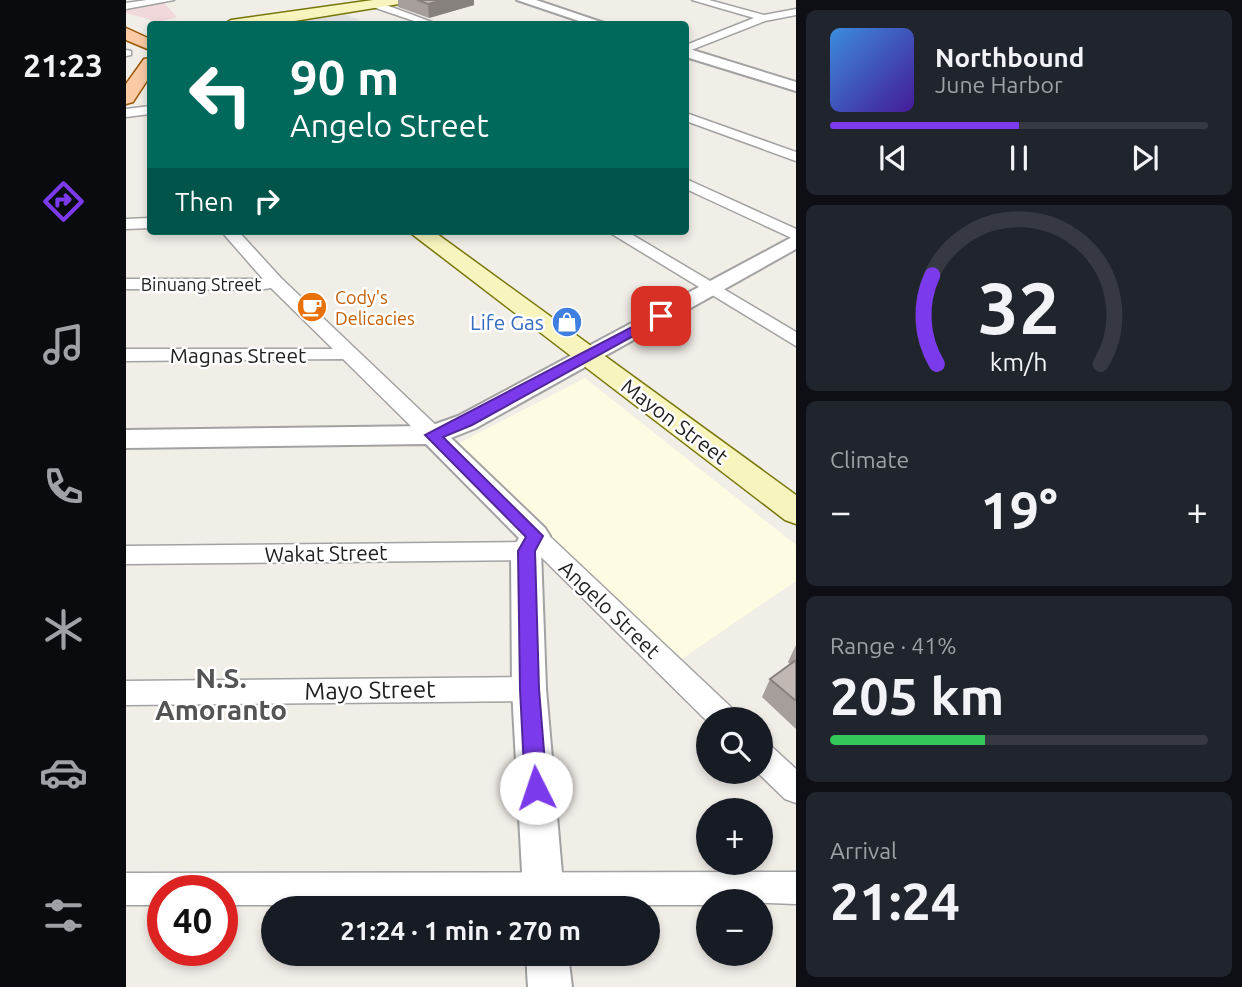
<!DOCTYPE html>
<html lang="en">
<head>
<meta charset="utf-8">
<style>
	body { margin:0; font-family:Ubuntu,sans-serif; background:#20242c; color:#f1f3f6; height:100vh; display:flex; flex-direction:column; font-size:26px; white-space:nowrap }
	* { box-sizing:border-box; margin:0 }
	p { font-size:23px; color:#9ea1a6 }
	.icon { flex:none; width:38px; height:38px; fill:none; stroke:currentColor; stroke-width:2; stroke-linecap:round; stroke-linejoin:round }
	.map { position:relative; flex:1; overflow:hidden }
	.details { display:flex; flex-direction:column; gap:10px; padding:10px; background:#0d0f14; width:446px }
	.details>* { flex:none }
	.banner { position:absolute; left:21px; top:21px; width:542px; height:214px; border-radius:7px; box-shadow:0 4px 10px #0003; background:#00695c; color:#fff; overflow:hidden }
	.tools { position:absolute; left:570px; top:707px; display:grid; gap:14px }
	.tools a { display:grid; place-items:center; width:77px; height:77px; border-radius:50%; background:#171b24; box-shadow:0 4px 10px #0003; font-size:35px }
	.speed { position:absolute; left:21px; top:875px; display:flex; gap:14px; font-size:35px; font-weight:700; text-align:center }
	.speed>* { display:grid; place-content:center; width:91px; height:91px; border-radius:50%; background:#171b24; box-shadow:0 4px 10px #0003; line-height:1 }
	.speed .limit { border:10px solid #d22; background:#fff; color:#111 }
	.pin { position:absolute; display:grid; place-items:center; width:60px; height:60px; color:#fff; margin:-30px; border-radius:14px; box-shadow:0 4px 10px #0006 }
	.me { position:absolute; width:77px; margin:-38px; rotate:356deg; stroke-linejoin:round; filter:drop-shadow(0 0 5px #0008) }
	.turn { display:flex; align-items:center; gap:24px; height:147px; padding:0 28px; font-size:32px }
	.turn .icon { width:91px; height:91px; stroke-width:2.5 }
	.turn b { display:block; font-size:49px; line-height:60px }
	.then { display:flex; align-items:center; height:66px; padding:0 28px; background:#0003; gap:14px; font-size:26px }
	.big { font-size:52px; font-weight:700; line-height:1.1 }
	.details .tile { flex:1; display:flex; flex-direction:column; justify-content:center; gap:10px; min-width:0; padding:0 24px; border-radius:10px; background:#20242c }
	.details .dial { align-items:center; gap:0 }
	.dial svg { height:182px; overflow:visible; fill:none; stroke:#363941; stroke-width:7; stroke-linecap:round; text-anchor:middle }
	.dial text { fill:#f1f3f6; stroke:none }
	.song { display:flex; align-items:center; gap:21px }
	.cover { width:84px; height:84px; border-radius:10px; background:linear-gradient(135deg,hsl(210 70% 55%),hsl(260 70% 35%)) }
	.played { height:7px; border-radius:4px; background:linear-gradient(90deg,#7c3aed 50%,#363941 50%) }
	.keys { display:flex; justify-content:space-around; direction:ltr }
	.heat { display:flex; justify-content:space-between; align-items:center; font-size:38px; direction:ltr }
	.charge { height:10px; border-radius:5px; background:linear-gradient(90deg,#34c759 41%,#363941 0) }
	.trip { position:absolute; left:135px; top:896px; width:399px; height:70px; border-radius:35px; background:#171b24; box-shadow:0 4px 10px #0003; font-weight:700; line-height:70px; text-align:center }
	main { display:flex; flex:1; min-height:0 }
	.tabs { display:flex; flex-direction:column; width:126px; justify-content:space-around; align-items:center; background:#090b0e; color:#9ea1a6 }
	.tabs .icon { width:49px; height:49px }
	.tabs .on { color:#7c3aed }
	.tabs b { font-size:32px; color:#f1f3f6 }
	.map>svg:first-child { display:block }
	.commercial { fill:#f1d8da }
	.education { fill:#fefbe3 }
	.parking { fill:#e1e1e1 }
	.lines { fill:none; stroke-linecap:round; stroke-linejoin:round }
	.minor-casing { stroke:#a2a2a2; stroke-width:3 }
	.tertiary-casing { stroke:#a2a2a2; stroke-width:4 }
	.secondary-casing { stroke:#777608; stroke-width:3 }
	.primary-casing { stroke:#995604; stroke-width:3 }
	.minor { fill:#fff; fill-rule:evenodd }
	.tertiary { fill:#fff; fill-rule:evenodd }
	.secondary { fill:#f8f4be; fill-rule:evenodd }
	.primary { fill:#f9caa4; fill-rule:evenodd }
	.wall { fill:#a69e9b }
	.shaded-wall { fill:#87817e }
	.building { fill:#c1b8b4; stroke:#87817e; stroke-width:2 }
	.route { fill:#7c3aed; stroke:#51269a; stroke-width:2 }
	.labels { text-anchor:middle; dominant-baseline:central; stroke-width:5; stroke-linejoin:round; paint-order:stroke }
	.far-street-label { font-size:18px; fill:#212121; stroke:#fff }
	.far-food-label { font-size:18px; fill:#c56008; stroke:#fff; text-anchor:start }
	.shop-label { font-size:21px; fill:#366cbe; stroke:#fff; text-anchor:end }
	.street-label { font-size:21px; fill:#212121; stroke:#fff }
	.near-street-label { font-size:24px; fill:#212121; stroke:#fff }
	.near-quarter-label { font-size:28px; font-weight:bold; fill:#545454; stroke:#fff }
</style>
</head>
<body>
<main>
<nav class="tabs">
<b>21:23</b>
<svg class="icon on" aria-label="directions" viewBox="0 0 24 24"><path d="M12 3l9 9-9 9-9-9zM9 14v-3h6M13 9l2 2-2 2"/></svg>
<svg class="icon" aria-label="music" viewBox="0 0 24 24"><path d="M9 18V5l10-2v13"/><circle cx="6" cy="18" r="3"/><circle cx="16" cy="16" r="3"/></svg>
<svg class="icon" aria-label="phone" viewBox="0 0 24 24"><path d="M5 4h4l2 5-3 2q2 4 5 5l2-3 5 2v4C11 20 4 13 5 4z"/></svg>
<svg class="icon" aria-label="climate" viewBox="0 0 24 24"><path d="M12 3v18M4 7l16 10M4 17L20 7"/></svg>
<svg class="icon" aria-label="car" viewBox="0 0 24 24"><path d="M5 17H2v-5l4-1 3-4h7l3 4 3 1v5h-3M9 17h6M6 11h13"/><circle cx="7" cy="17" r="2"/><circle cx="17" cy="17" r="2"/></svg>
<svg class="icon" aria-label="filters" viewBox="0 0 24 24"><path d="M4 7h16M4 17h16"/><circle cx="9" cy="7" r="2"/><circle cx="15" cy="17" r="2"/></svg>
</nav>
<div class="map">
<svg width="670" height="987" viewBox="0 0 670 987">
	<rect width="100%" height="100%" fill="#f1ede7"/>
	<path class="commercial" d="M38,3L51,17L32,22L0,13V8Z"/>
	<path class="education" d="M459,378L670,545V581L544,667L329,445Z"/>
	<path class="parking" d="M216,13L233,20L214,24H162Z"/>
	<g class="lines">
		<g class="minor-casing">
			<g id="minor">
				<path d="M21,0H48L0,9V3Z"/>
				<path d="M566,0H583L638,15L670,9V15L639,21L560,52V45L628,18Z"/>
				<path d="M244,2H252L311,24H297L244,6Z"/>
				<path d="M147,21L152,24H141L142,22Z"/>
				<path d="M0,50L5,51V55L0,56Z"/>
				<path d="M24,106V114L0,117V109Z"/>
				<path d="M560,113L670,152V161L560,121Z"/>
				<path d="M560,179L670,229V240L560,189Z"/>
				<path d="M24,218V228L0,229V219Z"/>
				<path d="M95,231H112L155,278L315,430L318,435L315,440H299L217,359L0,361V349H207L145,288L131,290L0,289V279H137Z"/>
				<path d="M481,231H500L670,332V346Z"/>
				<path d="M409,527L417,530L608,710L612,719H583V723L411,553L409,557L400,560L0,564V546L400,542L397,536L401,530Z"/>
				<path d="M403,677L413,681L417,689L413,697L403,701L0,705V681Z"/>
				<path d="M635,743L645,746L670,769V803L659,799L631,772H635Z"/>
				<path d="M670,872V904L583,901V905H96V891H37V905H0V873Z"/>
			</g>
		</g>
		<g class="tertiary-casing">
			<g id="tertiary">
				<path d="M391,0H410L481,24H462Z"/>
				<path d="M560,48L670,82V91L560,57Z"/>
				<path d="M670,235V249L350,428L325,438L419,528L424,536L415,551L420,689L439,908H398L386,689L385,551L393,538L300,444L0,448V430L304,426L332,416Z"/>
				<path d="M400,954H442L446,987H402Z"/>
			</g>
		</g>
		<g class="secondary-casing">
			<g id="secondary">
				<path d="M247,0H280L273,4L156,23L98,24L105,20Z"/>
				<path d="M282,231H307L670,495V524L659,520Z"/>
			</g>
		</g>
		<g class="primary-casing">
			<g id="primary">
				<path d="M0,28L24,39V50L0,40Z"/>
				<path d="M24,58V76L7,102L0,104V84L18,59Z"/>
			</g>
		</g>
		<use href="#minor" class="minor"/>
		<use href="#tertiary" class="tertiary"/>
		<use href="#secondary" class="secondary"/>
		<use href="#primary" class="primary"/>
	</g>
	<g class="wall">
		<path d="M272,0H348V5L303,18L272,7Z"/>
		<path d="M670,645V729L636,697L644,679L664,664L662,662Z"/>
	</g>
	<path class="shaded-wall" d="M317,0H348V5L303,18L302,4Z"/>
	<g class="building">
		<path d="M291,0H317L302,4Z"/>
		<path d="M670,660V701L644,679Z"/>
	</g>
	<path class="route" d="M535,312L542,316L540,318L346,425L317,437L417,536L409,551L413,689L421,788L418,795L410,798L403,795L399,788L394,689L392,551L400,537L299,435Z"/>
	<defs>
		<g id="cafe-disc" transform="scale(1.575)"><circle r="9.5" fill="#e8710a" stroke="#fff"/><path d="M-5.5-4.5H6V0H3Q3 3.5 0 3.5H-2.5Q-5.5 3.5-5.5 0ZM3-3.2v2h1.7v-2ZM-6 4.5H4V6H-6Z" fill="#fff"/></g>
		<g id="shop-disc" transform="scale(1.575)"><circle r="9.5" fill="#3f7fe0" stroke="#fff"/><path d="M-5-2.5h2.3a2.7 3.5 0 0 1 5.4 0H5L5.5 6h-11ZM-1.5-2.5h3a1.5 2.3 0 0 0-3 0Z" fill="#fff"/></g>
	</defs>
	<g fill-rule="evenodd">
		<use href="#cafe-disc" x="186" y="307"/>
		<use href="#shop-disc" x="441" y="322"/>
	</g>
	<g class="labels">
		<g class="far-street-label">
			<text x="75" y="284">Binuang Street</text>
		</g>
		<g class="far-food-label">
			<text x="209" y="297">Cody's<tspan x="209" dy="21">Delicacies</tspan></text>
		</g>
		<g class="shop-label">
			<text x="418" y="322">Life Gas</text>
		</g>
		<g class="street-label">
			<text x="112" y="355">Magnas Street</text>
			<text transform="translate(549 421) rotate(37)">Mayon Street</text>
			<text transform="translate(200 553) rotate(-1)">Wakat Street</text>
			<text transform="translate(484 609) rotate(44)">Angelo Street</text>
		</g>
		<g class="near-street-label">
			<text transform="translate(244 690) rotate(-1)">Mayo Street</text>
		</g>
		<g class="near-quarter-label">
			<text x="95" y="677">N.S.<tspan x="95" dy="32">Amoranto</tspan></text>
		</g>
	</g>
</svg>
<div class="tools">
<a><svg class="icon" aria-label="search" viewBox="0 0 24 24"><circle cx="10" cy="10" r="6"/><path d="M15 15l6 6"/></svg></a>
<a>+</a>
<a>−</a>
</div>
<div class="speed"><div class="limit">40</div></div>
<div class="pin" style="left:535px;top:316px;background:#d93025"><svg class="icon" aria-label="arrive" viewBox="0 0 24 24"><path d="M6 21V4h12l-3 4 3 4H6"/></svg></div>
<svg class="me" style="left:410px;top:788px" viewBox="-20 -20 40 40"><circle r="19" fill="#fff"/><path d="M0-13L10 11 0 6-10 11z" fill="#7c3aed"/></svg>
<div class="trip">21:24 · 1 min · 270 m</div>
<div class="banner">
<div class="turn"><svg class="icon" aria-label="left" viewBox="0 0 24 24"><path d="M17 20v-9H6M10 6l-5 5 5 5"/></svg><div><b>90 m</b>Angelo Street</div></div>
<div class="then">Then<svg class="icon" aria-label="right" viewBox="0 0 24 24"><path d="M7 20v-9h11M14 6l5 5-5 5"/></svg></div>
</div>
</div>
<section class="details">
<div class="tile">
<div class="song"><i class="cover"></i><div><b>Northbound</b><p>June Harbor</p></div></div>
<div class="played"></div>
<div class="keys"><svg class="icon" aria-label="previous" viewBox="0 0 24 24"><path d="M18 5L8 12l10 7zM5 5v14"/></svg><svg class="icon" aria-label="pause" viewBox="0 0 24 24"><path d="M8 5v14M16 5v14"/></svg><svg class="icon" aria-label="next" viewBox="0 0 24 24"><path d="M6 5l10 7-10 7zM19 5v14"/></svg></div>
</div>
<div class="tile dial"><svg viewBox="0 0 100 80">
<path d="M14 69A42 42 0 1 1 86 69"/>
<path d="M14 69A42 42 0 0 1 12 30" stroke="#7c3aed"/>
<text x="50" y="56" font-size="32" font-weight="700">32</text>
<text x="50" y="72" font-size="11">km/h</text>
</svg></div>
<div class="tile"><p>Climate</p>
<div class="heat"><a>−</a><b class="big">19°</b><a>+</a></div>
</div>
<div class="tile"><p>Range · 41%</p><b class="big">205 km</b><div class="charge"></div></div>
<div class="tile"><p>Arrival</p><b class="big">21:24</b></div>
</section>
</main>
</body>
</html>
